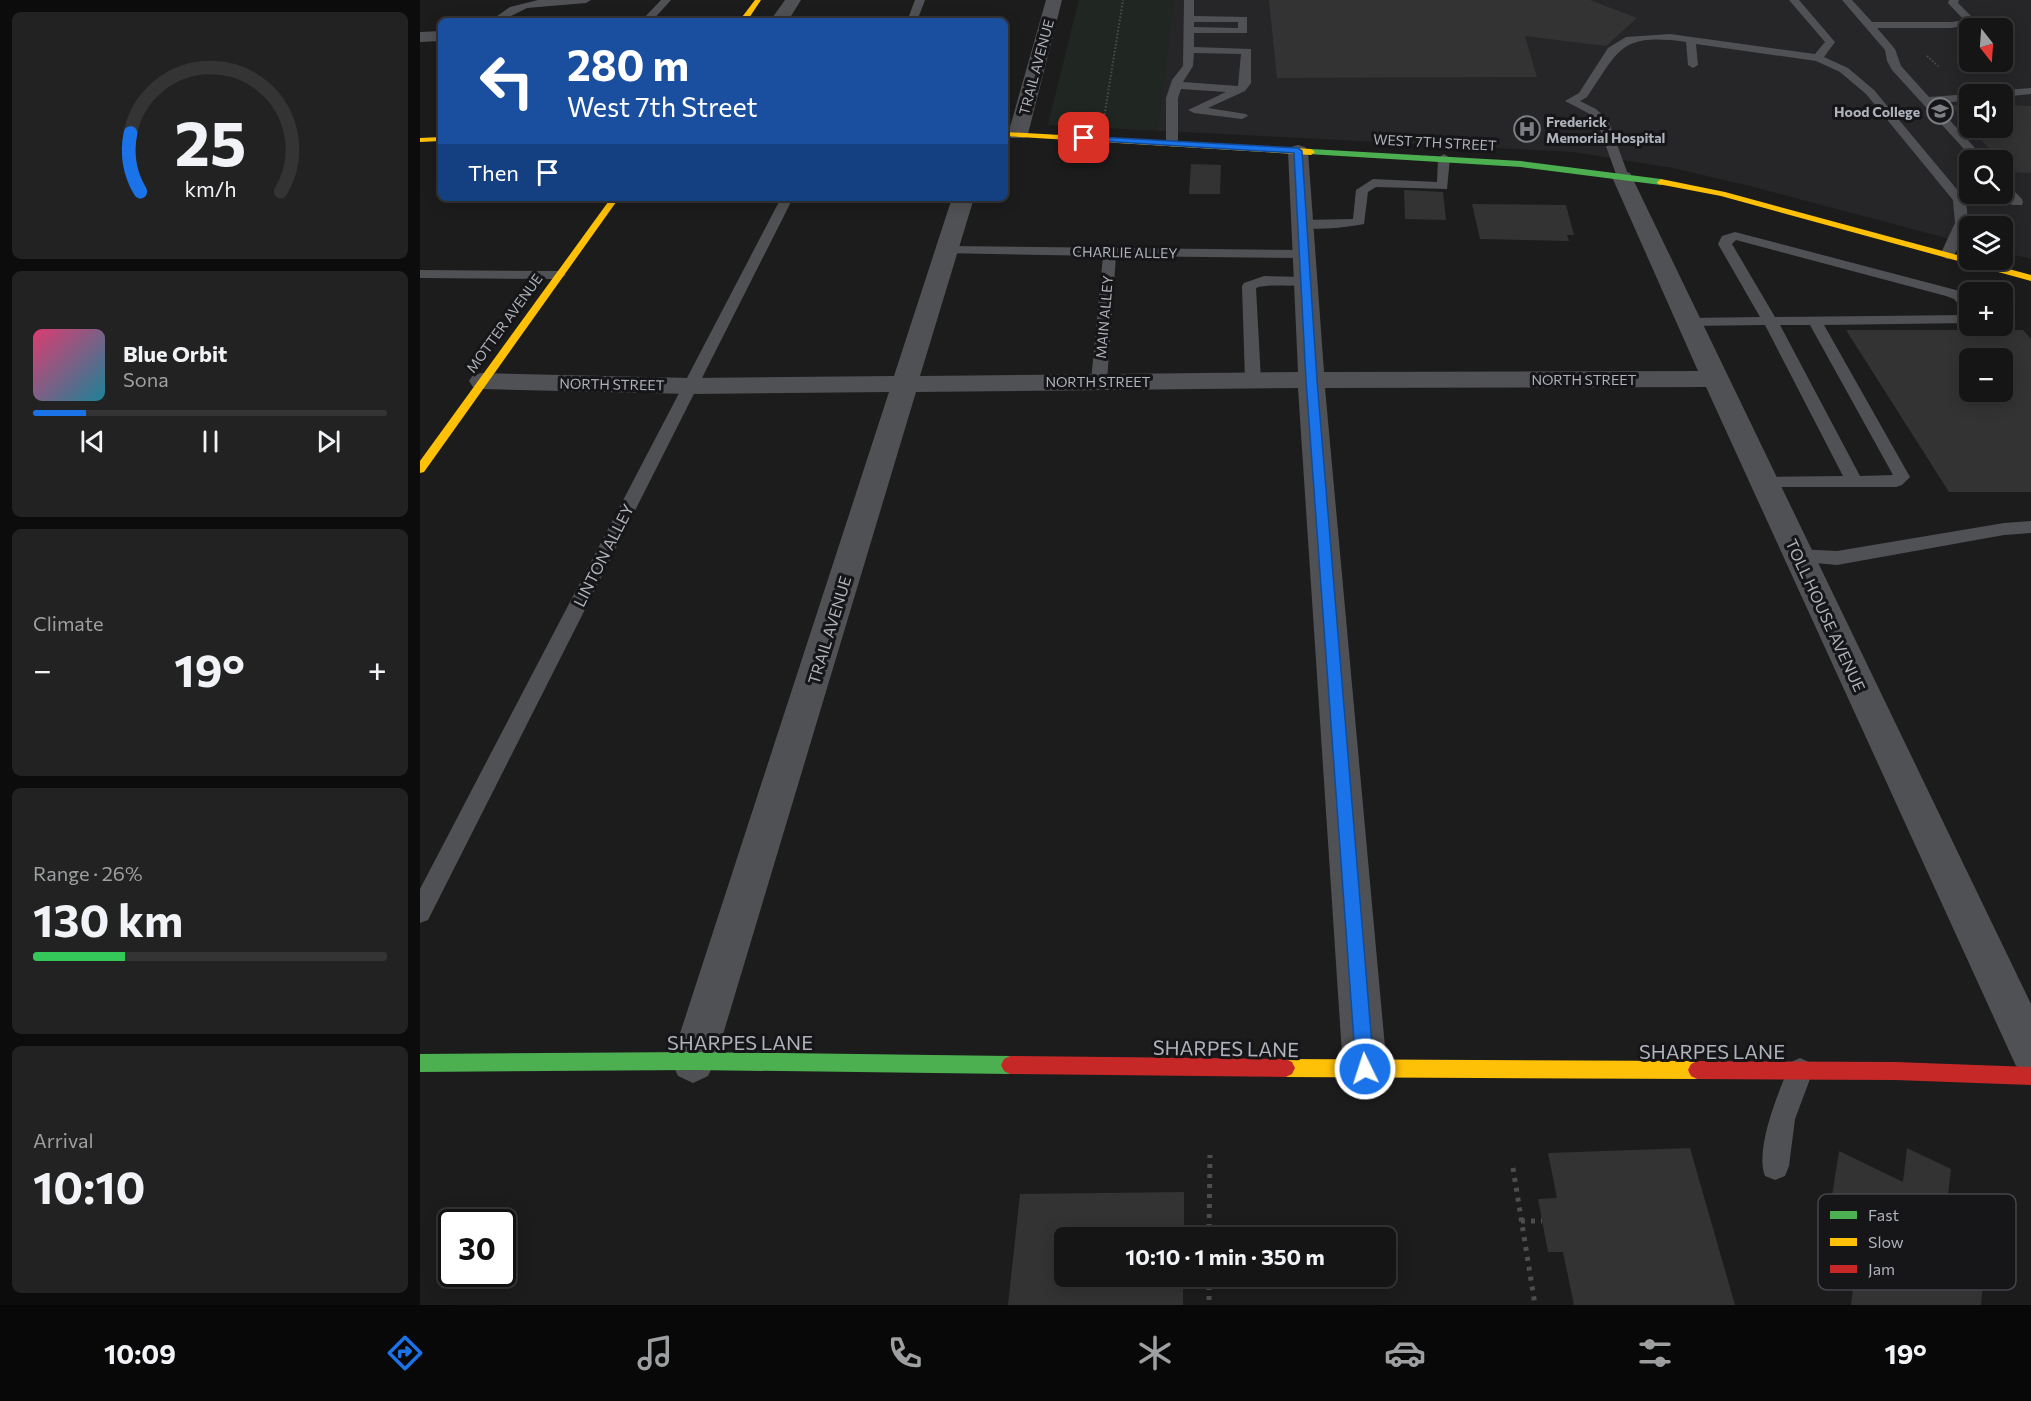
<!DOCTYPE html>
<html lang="en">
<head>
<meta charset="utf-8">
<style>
	body { margin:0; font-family:Commissioner,sans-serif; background:#222; color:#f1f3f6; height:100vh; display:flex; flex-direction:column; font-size:22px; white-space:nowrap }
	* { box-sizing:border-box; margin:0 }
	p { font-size:20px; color:#9d9fa0 }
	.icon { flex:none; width:33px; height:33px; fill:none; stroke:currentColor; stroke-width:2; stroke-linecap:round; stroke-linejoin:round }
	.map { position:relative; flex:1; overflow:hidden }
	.panel { display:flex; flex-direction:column; gap:12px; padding:12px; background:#0c0c0c; width:420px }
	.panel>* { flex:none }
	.guide { position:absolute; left:18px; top:18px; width:570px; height:183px; border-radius:9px; box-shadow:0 3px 15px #0003,0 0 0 2px #343434; background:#1a4fa0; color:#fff; overflow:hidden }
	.needle { width:39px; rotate:163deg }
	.controls { position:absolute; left:1539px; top:18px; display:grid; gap:12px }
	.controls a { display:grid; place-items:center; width:54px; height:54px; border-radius:9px; background:#151515; box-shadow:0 3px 15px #0003,0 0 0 2px #343434; font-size:30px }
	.speed { position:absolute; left:18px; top:1209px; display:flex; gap:12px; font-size:30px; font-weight:700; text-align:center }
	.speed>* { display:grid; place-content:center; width:78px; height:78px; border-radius:50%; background:#151515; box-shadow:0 3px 15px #0003,0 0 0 2px #343434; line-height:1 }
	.speed .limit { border:3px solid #111; border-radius:9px; background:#fff; color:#111 }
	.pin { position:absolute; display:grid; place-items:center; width:51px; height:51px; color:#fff; margin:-26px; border-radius:12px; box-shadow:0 3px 9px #0006 }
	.me { position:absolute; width:66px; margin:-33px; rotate:356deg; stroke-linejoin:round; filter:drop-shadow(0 0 4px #0008) }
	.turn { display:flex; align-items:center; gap:21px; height:126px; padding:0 30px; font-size:27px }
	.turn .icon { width:78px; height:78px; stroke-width:2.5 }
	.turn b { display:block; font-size:42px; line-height:51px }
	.then { display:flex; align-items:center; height:57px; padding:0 30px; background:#0003; gap:12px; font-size:22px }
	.big { font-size:45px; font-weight:700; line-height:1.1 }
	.panel .card { flex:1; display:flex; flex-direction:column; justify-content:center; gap:9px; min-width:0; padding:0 21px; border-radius:9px; background:#222 }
	.panel .dial { align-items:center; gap:0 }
	.dial svg { height:156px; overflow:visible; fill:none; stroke:#343434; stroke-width:7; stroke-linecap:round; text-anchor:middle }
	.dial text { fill:#f1f3f6; stroke:none }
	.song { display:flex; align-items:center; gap:18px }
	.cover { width:72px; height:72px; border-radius:9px; background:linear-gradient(135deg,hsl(340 70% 55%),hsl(190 70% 35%)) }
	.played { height:6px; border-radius:3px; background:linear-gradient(90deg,#1a73e8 15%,#343434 15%) }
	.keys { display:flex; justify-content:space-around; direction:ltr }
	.heat { display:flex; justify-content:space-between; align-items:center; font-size:33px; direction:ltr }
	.charge { height:9px; border-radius:4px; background:linear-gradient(90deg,#34c759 26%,#343434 0) }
	.trip { position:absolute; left:634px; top:1227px; width:342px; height:60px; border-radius:9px; background:#151515; box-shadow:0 3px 15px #0003,0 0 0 2px #343434; font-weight:700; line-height:60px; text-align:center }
	.tabs { display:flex; height:96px; justify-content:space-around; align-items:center; background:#080808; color:#9d9fa0 }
	.tabs .icon { width:42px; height:42px }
	.tabs .active { color:#1a73e8 }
	.tabs b { font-size:27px; color:#f1f3f6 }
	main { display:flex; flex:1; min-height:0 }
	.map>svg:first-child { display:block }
	.built { fill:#262629; fill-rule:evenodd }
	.green { fill:#202621 }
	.building { fill:#333334; fill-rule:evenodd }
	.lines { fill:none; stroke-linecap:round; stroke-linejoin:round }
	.path-far1 { stroke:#4c4d4f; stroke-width:2; stroke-dasharray:1.5 2; stroke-linecap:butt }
	.path { stroke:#4c4d4f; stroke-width:5; stroke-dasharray:4 6; stroke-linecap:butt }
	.lane { fill:#505154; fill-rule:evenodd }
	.street { fill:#505154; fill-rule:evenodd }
	.fast { fill:#4caf50; fill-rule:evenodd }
	.slow { fill:#ffc107; fill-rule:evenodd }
	.jam { fill:#c62828; fill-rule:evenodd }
	.route { fill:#1a73e8; stroke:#114b97; stroke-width:1.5 }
	.labels { text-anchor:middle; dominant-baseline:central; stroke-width:6; stroke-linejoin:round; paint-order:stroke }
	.far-street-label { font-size:14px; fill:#aeb2bb; stroke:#161518 }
	.far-poi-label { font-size:14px; font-weight:bold; fill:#aeb2bb; stroke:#161518; text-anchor:end }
	.street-label { font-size:16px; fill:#aeb2bb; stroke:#161518 }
	.near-street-label { font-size:20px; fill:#aeb2bb; stroke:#161518 }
	.key { fill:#161518; stroke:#444449; stroke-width:1.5 }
	.key-label { font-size:16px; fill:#aeb2bb }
</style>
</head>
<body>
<main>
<section class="panel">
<div class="card dial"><svg viewBox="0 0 100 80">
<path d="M14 69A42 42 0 1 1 86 69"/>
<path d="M14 69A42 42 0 0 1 9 39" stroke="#1a73e8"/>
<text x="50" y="56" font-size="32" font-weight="700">25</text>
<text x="50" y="72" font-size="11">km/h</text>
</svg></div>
<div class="card">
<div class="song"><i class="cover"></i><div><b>Blue Orbit</b><p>Sona</p></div></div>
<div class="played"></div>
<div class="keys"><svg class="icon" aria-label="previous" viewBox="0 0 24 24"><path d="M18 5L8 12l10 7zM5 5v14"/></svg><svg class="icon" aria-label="pause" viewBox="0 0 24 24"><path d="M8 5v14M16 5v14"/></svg><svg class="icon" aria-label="next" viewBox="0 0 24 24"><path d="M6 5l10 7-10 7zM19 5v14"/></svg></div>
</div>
<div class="card"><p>Climate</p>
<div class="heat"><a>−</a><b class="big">19°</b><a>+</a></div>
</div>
<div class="card"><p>Range · 26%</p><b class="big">130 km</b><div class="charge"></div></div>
<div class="card"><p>Arrival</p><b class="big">10:10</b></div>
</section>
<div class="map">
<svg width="1611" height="1305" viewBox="0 0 1611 1305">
	<rect width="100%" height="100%" fill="#1c1c1c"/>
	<path class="built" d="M659,0H1611V259L1583,252L1582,226H1550L1549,244L1330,186L1253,168L1153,152L628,125ZM1550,28H1582V62H1550ZM1550,94H1582V128H1550ZM1550,160H1582V194H1550Z"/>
	<path class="green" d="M659,0H754L738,130L628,125Z"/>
	<g class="building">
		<path d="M849,0H1170L1217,18L1186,46L1105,36L1117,77L857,78Z"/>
		<path d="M1531,105H1550V126Z"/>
		<path d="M1582,105L1611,106V173L1590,172L1582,164V160H1579L1551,128H1582Z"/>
		<path d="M771,164L801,165L800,194H769Z"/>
		<path d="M984,190L1023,192L1026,220L985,219Z"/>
		<path d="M1052,204L1146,205L1154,235H1147L1149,241L1060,239Z"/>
		<path d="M1426,330H1603L1611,339V492H1529ZM1550,358H1582V392H1550Z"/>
		<path d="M1270,1148L1315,1305H1154L1143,1252H1128L1118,1199L1137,1198L1128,1153Z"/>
		<path d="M1487,1148L1531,1169L1527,1203L1538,1207L1533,1265L1563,1280L1561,1305H1431L1433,1289L1400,1273L1419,1151L1483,1182Z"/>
		<path d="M764,1192V1238H645V1276H763V1305H588L600,1194Z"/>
	</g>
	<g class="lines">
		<g class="path-far1">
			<path d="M1507,56L1518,66"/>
			<path d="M684,118L703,0"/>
		</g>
		<g class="path">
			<path d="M1093,1168L1115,1305"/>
			<path d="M1101,1221H1122"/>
			<path d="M789,1238L790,1155"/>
			<path d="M789,1276V1305"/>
		</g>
		<g class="lane">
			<path d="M118,0H171L166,3L107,8L81,21H70L90,7Z"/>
			<path d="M241,0H251L232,21H221Z"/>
			<path d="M495,0H505L497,21H487Z"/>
			<path d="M764,0H774V16L827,17V33H774V47L831,49V83L825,91L788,108L826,114L828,116L822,119L774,113L768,110L806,92L761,89L758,98V143L752,147L746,143V98L752,80L763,66ZM774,22H818V28L774,27ZM774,53L821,54L818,86L763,82L773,66Z"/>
			<path d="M1369,0H1379L1415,42L1404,57L1428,68L1454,90L1545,199C1551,222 1545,238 1532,258L1527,259L1520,255L1535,223L1533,200L1446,94L1420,72L1396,61L1276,44L1278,65L1273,68L1268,65L1266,42C1200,33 1200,49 1167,97L1160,101L1176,109L1188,120L1209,177L1203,181L1197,177L1177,121L1168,113L1145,101L1159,93L1188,48L1206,37L1250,34L1395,54L1405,42Z"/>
			<path d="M1422,0H1432L1452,22H1532L1544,20L1528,3L1529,0H1539L1538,3L1554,19L1551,24L1532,28H1457L1475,49L1481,66L1509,97L1550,94H1554H1550V100L1515,104L1566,160H1554L1472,70L1467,61L1465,50Z"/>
			<path d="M1611,88V94L1582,97V94H1566L1572,91Z"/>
			<path d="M1024,154L1030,158L1027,189L956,187L948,192L944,224C929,227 886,233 875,224L882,220L933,219L936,190L953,179L1017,182L1018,158Z"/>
			<path d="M1582,182L1586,183L1602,199L1603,202L1602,205H1592L1582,194Z"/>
			<path d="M361,198H373L8,920L0,923V889Z"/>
			<path d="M1315,232L1536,290C1552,296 1550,308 1550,323L1404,325L1490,477L1482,485L1476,487H1337L1335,483L1337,479L1343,477L1423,476L1345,325L1269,326L1262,322L1269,318L1340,317L1298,244L1302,236ZM1316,240L1526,296L1534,299L1547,315L1355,317L1312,244ZM1360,325H1390L1473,475L1440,476Z"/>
			<path d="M527,246L883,250L890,254L883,258L696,256L687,381L679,386L671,381L683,256L522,253L520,250L522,247Z"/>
			<path d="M0,270L139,271L146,275L139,279L0,278Z"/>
			<path d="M844,276L885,277L892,281C882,290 852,282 836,288L841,380L833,385L825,380L822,286L824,283Z"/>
			<path d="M1611,521V533L1584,535L1417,565L1372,561L1369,556L1372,551L1378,549L1417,551L1584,523Z"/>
			<path d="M1380,1058L1389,1062L1393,1071L1375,1119L1369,1166L1365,1176L1355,1180L1345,1176C1334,1148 1360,1089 1371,1062Z"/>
		</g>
		<g class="street">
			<path d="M365,0H381L368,21H350Z"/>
			<path d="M626,0H642L608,134L605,138H591L588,134Z"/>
			<path d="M21,31V41L0,42V32Z"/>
			<path d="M878,145L885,147L888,151L904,372L1278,371L1192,177L1196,173L1203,171L1210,173L1611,1004V1072L1596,1066L1286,387L905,388L967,1069L960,1084L945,1091L930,1084L923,1069L878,388L496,392L295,1061L288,1076L273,1083L258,1076L251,1061L469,392L270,394L62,389L53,387L49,381L53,375L62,373L270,378L474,376L532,198H554L500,376L878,372L868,151L871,147Z"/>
		</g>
		<g class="fast">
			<path d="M891,149L1101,161L1241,179L1245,182L1241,185L1101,167L888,154V150Z"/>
			<path d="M273,1052L590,1056L596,1059L599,1065L596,1071L590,1074L273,1070L0,1072V1054Z"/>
		</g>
		<g class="slow">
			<path d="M335,0H341L327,21H319Z"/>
			<path d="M585,132L891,149L895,152L891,155L585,136Z"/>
			<path d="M21,137V141L0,142V138Z"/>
			<path d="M1241,179L1305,192L1611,275V281L1301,196L1238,184L1237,182Z"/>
			<path d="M191,198H199L4,472L0,473V461Z"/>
			<path d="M866,1059L1277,1061L1283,1064L1286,1070L1283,1076L1277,1079L866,1077L860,1074L857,1068L860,1062Z"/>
		</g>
		<g class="jam">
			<path d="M590,1056L866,1059L872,1062L875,1068L872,1074L866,1077L590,1074L584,1071L581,1065L584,1059Z"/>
			<path d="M1277,1061L1475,1062L1611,1067V1085L1475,1080L1277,1079L1271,1076L1268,1070L1271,1064Z"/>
		</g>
	</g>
	<path class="route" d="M661,136L878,148L882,151L897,380L954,1069L951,1075L945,1078L938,1075L936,1069L886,380L874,153L664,140H661Z"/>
	<defs>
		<g id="university-ring" transform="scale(1.35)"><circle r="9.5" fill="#161518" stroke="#7b7e83" stroke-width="1.5"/><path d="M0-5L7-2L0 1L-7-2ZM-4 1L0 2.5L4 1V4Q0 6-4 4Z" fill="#7b7e83"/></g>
		<g id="hospital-ring" transform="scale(1.35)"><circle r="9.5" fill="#161518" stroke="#7b7e83" stroke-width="1.5"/><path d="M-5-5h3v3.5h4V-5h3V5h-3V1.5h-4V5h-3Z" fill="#7b7e83"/></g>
	</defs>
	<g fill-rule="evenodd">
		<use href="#university-ring" x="1520" y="111"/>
		<use href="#hospital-ring" x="1107" y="129"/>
	</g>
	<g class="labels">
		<g class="far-street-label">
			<text transform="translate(616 67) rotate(-75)">TRAIL AVENUE</text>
			<text transform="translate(1015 142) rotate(3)">WEST 7TH STREET</text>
			<text transform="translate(705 252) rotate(1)">CHARLIE ALLEY</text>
			<text transform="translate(684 317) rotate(-85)">MAIN ALLEY</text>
			<text transform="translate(84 323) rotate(-54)">MOTTER AVENUE</text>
			<text x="1164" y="379">NORTH STREET</text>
			<text x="678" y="381">NORTH STREET</text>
			<text transform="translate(192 384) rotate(1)">NORTH STREET</text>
		</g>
		<g class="far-poi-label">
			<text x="1500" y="111">Hood College</text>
			<text x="1126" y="121" text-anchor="start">Frederick<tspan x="1126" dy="16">Memorial Hospital</tspan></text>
		</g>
		<g class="street-label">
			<text transform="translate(183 555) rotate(-63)">LINTON ALLEY</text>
			<text transform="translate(1406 615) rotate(65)">TOLL HOUSE AVENUE</text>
			<text transform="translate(409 630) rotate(-73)">TRAIL AVENUE</text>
		</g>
		<g class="near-street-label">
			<text x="320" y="1042">SHARPES LANE</text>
			<text transform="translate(806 1048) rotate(1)">SHARPES LANE</text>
			<text x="1292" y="1051">SHARPES LANE</text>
		</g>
	</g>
	<rect x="1398" y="1194" width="198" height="96" rx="9" class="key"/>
	<rect x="1410" y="1211" width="27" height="8" fill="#4caf50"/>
	<rect x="1410" y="1238" width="27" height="8" fill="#ffc107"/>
	<rect x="1410" y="1265" width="27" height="8" fill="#c62828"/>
	<g class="key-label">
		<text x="1448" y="1221">Fast</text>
		<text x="1448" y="1248">Slow</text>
		<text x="1448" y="1275">Jam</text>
	</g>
</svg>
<div class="controls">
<a><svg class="needle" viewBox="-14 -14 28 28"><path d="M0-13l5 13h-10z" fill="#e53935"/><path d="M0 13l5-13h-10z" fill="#9d9fa0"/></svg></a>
<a><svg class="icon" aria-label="sound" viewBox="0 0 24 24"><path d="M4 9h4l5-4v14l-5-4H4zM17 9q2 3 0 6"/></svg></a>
<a><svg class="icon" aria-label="search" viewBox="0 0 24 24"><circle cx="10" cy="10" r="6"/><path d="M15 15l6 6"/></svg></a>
<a><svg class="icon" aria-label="layers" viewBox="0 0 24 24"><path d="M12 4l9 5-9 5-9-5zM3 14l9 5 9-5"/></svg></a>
<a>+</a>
<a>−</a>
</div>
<div class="speed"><div class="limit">30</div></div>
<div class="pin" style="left:664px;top:138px;background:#d93025"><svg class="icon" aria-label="arrive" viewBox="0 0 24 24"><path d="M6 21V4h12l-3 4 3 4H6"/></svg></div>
<svg class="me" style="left:945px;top:1069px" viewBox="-20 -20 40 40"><circle r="17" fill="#1a73e8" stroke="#fff" stroke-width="3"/><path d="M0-11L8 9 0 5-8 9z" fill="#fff"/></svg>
<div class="trip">10:10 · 1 min · 350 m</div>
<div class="guide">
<div class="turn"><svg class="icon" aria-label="left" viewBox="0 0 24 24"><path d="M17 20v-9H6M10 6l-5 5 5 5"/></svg><div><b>280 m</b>West 7th Street</div></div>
<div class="then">Then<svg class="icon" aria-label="arrive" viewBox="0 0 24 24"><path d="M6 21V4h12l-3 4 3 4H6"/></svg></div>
</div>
</div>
</main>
<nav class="tabs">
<b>10:09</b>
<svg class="icon active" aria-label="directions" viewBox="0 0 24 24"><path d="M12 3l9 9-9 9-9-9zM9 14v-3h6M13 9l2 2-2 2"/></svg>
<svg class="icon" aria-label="music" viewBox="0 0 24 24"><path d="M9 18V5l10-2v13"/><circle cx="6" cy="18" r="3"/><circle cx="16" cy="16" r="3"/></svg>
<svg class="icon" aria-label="phone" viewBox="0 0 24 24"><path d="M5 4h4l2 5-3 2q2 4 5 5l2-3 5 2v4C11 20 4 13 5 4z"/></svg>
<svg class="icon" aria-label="climate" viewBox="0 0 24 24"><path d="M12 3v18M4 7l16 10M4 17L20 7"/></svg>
<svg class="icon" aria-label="car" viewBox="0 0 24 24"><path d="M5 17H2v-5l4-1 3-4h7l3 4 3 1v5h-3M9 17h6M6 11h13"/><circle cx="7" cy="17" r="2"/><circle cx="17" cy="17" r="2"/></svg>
<svg class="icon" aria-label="filters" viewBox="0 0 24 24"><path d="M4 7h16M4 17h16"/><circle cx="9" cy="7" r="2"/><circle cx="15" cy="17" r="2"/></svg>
<b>19°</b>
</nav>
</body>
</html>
